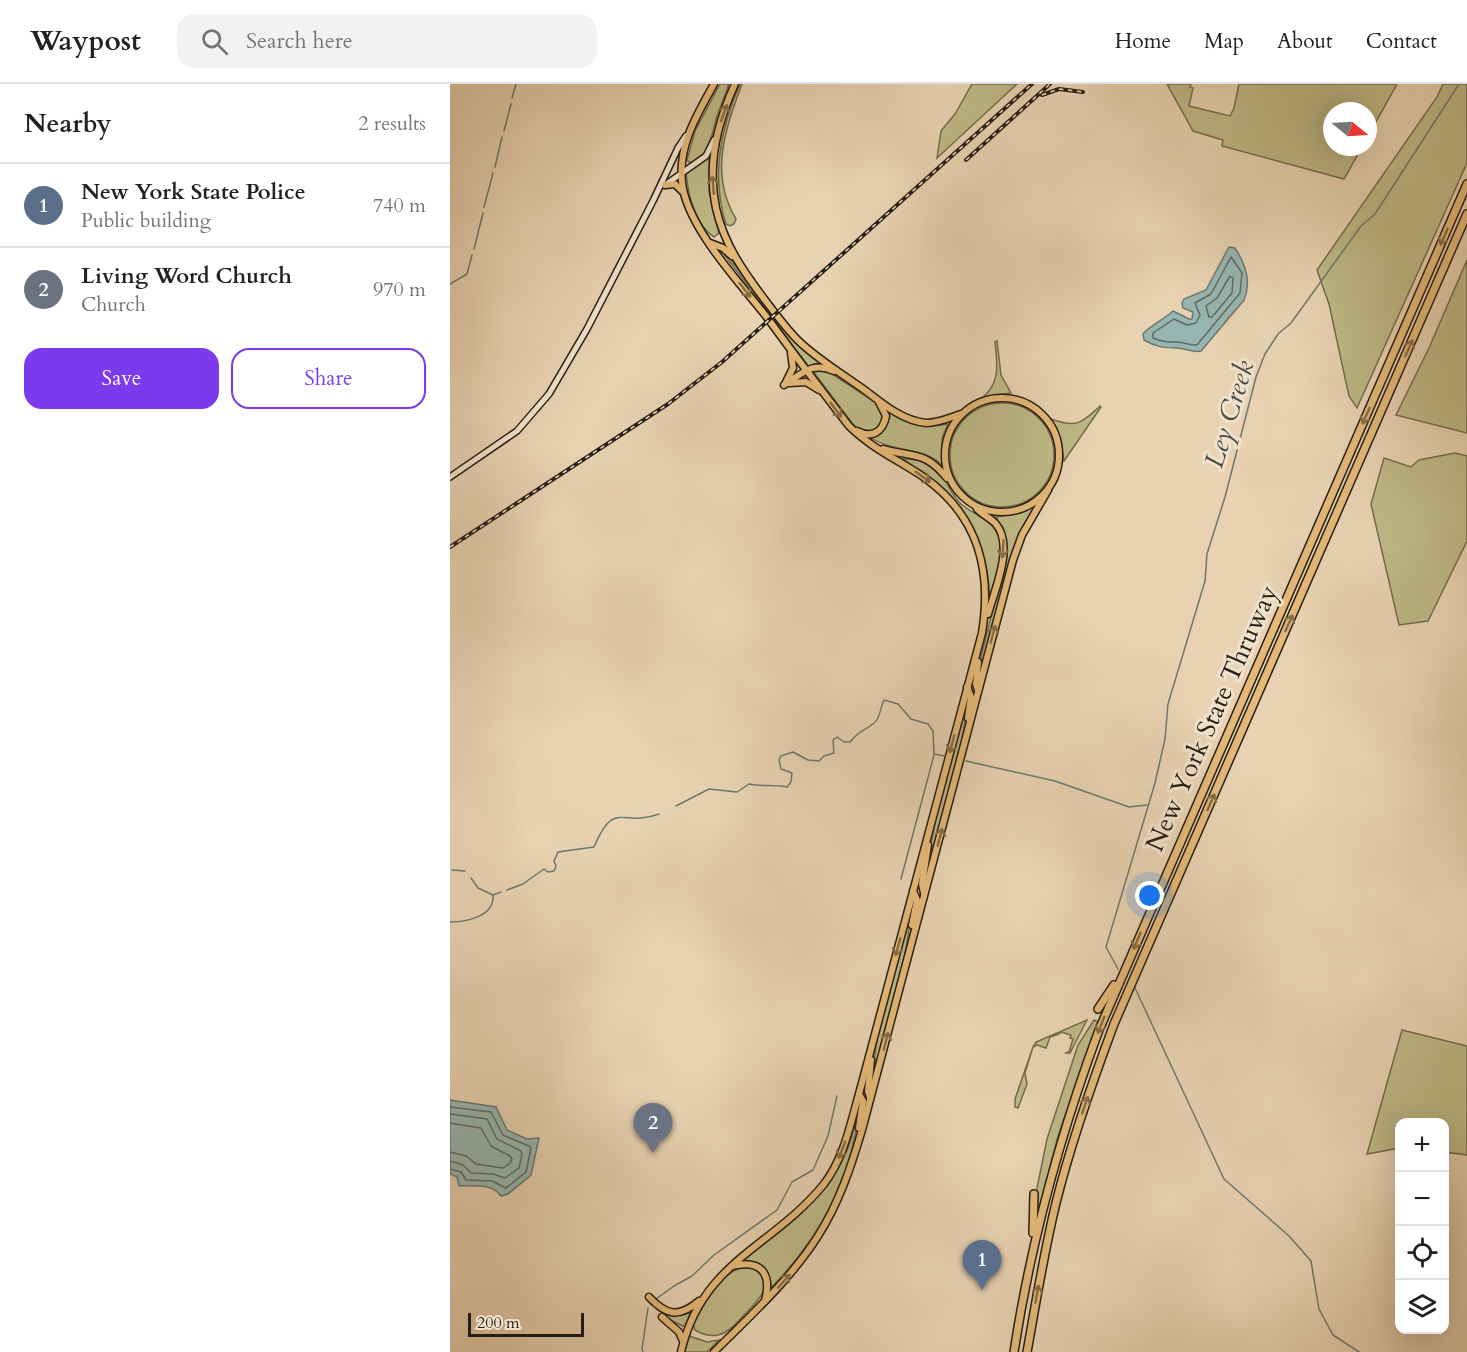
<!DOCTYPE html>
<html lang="en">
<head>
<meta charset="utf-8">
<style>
	:root { --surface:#fff; --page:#f2f2f2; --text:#202124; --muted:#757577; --line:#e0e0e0; --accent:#7c3aed }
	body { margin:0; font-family:Cardo,serif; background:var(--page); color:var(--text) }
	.controls { position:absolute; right:18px; bottom:18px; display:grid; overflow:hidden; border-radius:12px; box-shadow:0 6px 24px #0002 }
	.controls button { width:54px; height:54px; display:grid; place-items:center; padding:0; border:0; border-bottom:2px solid var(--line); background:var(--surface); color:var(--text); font:30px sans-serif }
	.compass { position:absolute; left:873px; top:18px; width:54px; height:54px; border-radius:50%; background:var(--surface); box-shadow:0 6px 24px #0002; rotate:108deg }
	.scale { position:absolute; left:18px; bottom:15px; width:116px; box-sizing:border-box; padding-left:6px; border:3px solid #271e12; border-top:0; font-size:16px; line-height:21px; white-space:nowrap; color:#271e12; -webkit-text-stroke:4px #f0e2cc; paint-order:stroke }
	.you { position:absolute; left:700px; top:812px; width:21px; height:21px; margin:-15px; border:4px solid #fff; border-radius:50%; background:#1a73e8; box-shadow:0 0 0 9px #1a73e833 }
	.badge { display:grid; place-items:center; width:39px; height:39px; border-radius:50%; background:var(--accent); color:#fff; font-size:20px; font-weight:700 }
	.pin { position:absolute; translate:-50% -50px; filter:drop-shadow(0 2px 3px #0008) }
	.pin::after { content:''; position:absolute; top:32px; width:21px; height:18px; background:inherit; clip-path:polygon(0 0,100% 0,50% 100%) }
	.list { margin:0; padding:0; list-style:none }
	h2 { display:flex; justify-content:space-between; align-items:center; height:78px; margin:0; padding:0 24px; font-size:26px }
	h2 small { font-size:20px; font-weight:400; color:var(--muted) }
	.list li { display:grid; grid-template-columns:39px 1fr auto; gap:18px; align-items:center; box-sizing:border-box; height:84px; padding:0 24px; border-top:2px solid var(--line) }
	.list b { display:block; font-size:22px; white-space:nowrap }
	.list p { margin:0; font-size:20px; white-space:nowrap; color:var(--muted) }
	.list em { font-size:20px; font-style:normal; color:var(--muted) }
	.actions { display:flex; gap:12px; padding:18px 24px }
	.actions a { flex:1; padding:14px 0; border:2px solid var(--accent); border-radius:18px; text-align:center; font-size:21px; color:var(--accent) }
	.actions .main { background:var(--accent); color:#fff }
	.icon { flex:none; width:33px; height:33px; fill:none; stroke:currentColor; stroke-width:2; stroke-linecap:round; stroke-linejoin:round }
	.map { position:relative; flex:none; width:1017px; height:1268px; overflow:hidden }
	header { display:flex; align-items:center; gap:36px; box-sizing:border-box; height:84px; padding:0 30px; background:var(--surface); border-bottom:2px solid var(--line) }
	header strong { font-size:28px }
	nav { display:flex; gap:33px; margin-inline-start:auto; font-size:21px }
	.search { width:420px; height:54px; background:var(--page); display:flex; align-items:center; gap:15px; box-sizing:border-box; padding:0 21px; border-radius:18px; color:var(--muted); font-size:22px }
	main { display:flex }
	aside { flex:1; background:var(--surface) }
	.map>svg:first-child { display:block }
</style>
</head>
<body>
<header>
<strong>Waypost</strong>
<div class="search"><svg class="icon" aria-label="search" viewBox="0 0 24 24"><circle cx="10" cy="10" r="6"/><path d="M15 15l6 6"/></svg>Search here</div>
<nav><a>Home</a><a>Map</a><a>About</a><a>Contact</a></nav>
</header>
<main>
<aside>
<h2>Nearby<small>2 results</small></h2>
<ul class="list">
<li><span class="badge" style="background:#5c6f8a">1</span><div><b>New York State Police</b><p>Public building</p></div><em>740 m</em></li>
<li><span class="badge" style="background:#6b7280">2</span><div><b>Living Word Church</b><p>Church</p></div><em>970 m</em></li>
</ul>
<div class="actions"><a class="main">Save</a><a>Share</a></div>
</aside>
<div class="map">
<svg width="1017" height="1268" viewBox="0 0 1017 1268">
	<rect width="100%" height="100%" fill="#e8d2b1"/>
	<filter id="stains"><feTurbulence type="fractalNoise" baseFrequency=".00333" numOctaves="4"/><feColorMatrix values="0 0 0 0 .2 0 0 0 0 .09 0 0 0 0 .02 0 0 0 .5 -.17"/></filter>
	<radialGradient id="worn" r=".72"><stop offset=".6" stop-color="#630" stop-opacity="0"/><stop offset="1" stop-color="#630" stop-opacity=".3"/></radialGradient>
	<g fill="#beb986" stroke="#726c4c" stroke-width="1.5">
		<path d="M270 0H279C275 11 271 21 267 32 262 47 260 78 239 78L237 76 245 47Z"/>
		<path d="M290 0H292C275 46 259 90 286 135L284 140 280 142 276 140C261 92 270 46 290 0Z"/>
		<polygon points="522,0 567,0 487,74 491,47 505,30"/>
		<polygon points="717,0 741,0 740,3 743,4 739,22 780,32 784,24 789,0 947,0 918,52 918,27 882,27 882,63 912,63 894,95 772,62 773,56 743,47"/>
		<polygon points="993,0 1017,0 1017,79 907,324 899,312 879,220 867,186 987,13"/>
		<path d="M259 74V108L269 149 264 153C245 141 238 110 236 88Z"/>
		<polygon points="270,165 277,171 333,244 352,265 373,280 364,280 359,283"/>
		<polygon points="1017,176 1017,349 946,331 979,264"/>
		<path d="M547 257 551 291 561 309 533 313C551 297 547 280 545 258Z"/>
		<path d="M362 286H376L428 320C442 338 424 355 405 343Z"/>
		<circle cx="552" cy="371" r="52"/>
		<path d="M650 322 651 323 614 377 610 353 601 335C626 344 631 340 650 322Z"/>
		<path d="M437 325C457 338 473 345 498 340L492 354V381C475 363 443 369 420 353 434 349 441 340 437 325Z"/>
		<polygon points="1005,369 1017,372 1017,457 978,537 949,541 921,420 934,374 961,383 969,376"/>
		<path d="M453 375C466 375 478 376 488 386 496 395 500 409 511 420 525 432 546 436 550 457 554 474 544 496 540 512 537 470 524 431 491 403 479 392 465 384 453 375Z"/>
		<path d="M588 419 571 447 564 463 528 596 531 573 557 469C557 454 553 445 546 433L571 429Z"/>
		<polygon points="519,613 510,667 474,799 486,733"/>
		<polygon points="464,817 453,881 421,1003 427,955"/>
		<polygon points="637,936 620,969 615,969 619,968 623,955 620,954 621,951 611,948 609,950 600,953 596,964 587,961 583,963 575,989 577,1000 568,1024 565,1023 565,1015 583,963 586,958"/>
		<polygon points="644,936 648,938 608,1052 588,1129 587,1104 597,1055 628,961"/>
		<polygon points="952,946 1017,962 1017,1071 995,1068 994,1038 950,1038 949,1064 917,1070"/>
		<path d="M410 1020C411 1029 407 1041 405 1051 394 1111 363 1161 321 1204 320 1187 310 1176 292 1177 331 1145 375 1116 396 1069 403 1053 406 1036 410 1020Z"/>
		<path d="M298 1182C330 1196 310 1215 294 1231 286 1239 279 1249 268 1251 260 1253 252 1250 245 1246L243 1240C255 1217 271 1186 298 1182Z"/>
		<polygon points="207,1224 229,1230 240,1229 235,1243 222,1237"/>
		<polygon points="239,1252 257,1258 269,1256 257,1268 234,1268"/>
	</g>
	<g fill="#98b6b1" stroke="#6b7971" stroke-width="1.5">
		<path d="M779 163 785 164C795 180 802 197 794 216L751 267C742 269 736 264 727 264 714 264 706 263 694 256L693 250C698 243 715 235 723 227L739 235H742L743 228 733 224 732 219 734 215 756 206Z"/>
		<path d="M0 1016 46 1023 57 1046 77 1055 89 1054 81 1091 58 1110 51 1112C43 1099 23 1102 9 1102L7 1093 0 1090Z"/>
	</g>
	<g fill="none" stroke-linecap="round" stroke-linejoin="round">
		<g stroke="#606a62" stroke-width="1.5">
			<path d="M781 173 792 189 790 209 747 261C740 262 735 258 727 258 718 258 712 258 703 254V249L724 235 737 241 746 239 750 231 745 219 761 210Z"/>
			<polygon points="780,192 783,194 782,209 762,233 759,233 756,222 767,214"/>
			<polyline points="0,1023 41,1028 53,1051 79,1062 81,1064 76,1088 56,1104 42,1097 16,1096 11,1088 0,1085"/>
			<polyline points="0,1030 37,1035 47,1055 71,1067 72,1070 69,1084 55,1094 43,1090 21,1089 13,1081 0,1077"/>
			<polyline points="0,1039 31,1044 41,1062 60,1072 62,1075 60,1079 53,1084 26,1080 16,1072 0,1068"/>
		</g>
		<g stroke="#6b7971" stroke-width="1.5">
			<polyline points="62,14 66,0"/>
			<polyline points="54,47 61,20"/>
			<polyline points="45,83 52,53"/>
			<polyline points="34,123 43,89"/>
			<polyline points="24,165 33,129"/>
			<polyline points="0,200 17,190 22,171"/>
			<polyline points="516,677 605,697 679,723 697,721"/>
			<path d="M226 722 259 705 287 708 299 700C312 703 324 700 337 703L341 698 342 689 331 685 329 676 331 672 343 668 358 676 369 677 374 672 384 669 383 656 387 653 394 658H400C409 646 415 647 424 639 431 634 430 623 434 616L448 620 461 635 478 640 483 647 484 670 494 672"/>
			<polyline points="2,786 15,787"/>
			<polyline points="21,794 28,804 43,811"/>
			<polyline points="451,795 484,671"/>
			<path d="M57 806 73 800 94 785 98 788 104 787 106 782 104 777 108 768 144 763C165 714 171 744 209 730"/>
			<path d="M0 838C17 838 45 832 43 811L51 808"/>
			<polyline points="668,885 656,863 705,699 715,655 718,620 755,497 757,470 775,413 806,293 815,270 828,250 841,239 911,142 925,130 1009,0"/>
			<polyline points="685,904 774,1095 839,1152 861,1177 869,1225 883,1251 909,1268"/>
			<polyline points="206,1215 224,1202 242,1192 264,1171 327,1126 342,1098 363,1086 378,1052 387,1012"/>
			<polyline points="193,1268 192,1265 198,1224"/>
		</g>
		<defs>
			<g id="secondary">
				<polyline points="215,101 256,72 264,56"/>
				<polyline points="0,393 67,347 99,310 137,245 203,117 228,64 236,52"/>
			</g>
			<g id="primary">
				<path d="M285 0C267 39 257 81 266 124 274 161 295 190 318 220 329 234 339 249 353 261 372 278 395 292 416 307 433 320 453 337 476 339 488 339 499 334 511 330"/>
				<polyline points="215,101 225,100 232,107"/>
				<polyline points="260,159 273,164 282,172"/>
				<polyline points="336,298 343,284 341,269"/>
				<polyline points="340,299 356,298 369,306"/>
				<path d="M334 301C352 290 362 277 384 287"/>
				<circle cx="552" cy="371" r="57"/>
				<path d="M407 347C422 355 433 348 436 332L429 318"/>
				<path d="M433 365C464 374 474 366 497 394"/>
				<path d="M527 425C532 430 540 434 545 439 565 460 545 505 538 530"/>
				<polyline points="528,578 526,600 528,606"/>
				<polyline points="517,603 521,613 518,634"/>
				<polyline points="474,809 472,800 478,761"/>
				<polyline points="462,841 467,816 463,807"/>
				<polyline points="409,1010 413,1017 409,1044"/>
				<polyline points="420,1013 418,1007 421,976"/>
				<path d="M282 1182C312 1175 322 1190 315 1217"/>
				<path d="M199 1213C217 1232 229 1234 249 1217"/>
				<polyline points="212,1233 229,1248 233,1257"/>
				<path d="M231 1268C252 1177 322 1164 374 1100 394 1074 400 1041 409 1010L532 549C542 487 529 433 475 394 450 377 421 364 399 342 372 307 345 272 319 236 292 201 236 143 232 98 228 61 247 31 264 0"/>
				<path d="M264 1268C301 1231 340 1196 368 1152 389 1119 401 1083 412 1046L563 476 572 451 598 406"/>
			</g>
			<g id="highway">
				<polyline points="648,925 664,901"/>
				<polyline points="583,1149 584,1110"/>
				<path d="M564 1268C581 1157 610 1051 649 946L1017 100"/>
				<path d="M577 1268C586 1218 594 1168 606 1119 621 1058 642 999 664 940L1017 130"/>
			</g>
		</defs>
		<use href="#secondary" stroke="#271e12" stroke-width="8"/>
		<use href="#primary" stroke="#271e12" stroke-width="9"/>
		<use href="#highway" stroke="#271e12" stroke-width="10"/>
		<use href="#secondary" stroke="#f0e2cc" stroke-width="5"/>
		<use href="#primary" stroke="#e4b978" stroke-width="6"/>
		<use href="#highway" stroke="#e4b978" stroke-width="7"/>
		<defs>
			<g id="rail">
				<polyline points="592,11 609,5 633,8"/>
				<polyline points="516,76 600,0"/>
				<polyline points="0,463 218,320 272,278 582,0"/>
			</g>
		</defs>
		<use href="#rail" stroke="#271e12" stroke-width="4"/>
		<use href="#rail" stroke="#f0e2cc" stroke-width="1.5" stroke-dasharray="4.5" stroke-linecap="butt"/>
	</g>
	<defs><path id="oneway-shaft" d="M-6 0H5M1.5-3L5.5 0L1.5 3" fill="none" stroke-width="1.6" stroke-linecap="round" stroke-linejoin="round" transform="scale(1.5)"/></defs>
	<g stroke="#866c45">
		<use href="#oneway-shaft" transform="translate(274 29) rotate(-70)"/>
		<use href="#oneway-shaft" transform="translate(263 101) rotate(-95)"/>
		<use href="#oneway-shaft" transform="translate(994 153) rotate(114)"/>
		<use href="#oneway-shaft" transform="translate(295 206) rotate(52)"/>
		<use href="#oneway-shaft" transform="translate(959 264) rotate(-66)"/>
		<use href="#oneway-shaft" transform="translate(386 326) rotate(53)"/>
		<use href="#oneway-shaft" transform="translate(916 332) rotate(114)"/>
		<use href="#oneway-shaft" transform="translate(473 393) rotate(35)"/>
		<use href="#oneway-shaft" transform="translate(553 465) rotate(94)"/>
		<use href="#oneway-shaft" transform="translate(839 539) rotate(-66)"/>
		<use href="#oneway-shaft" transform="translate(543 550) rotate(-75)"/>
		<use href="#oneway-shaft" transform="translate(502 660) rotate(105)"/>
		<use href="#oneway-shaft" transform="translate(761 718) rotate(-66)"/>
		<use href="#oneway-shaft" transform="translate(490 753) rotate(-75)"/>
		<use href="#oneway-shaft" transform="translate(687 857) rotate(113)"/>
		<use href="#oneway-shaft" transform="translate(448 863) rotate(105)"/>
		<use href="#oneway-shaft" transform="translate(651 941) rotate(112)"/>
		<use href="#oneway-shaft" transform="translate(436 957) rotate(-75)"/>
		<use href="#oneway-shaft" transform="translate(635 1021) rotate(-71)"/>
		<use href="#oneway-shaft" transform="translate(392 1066) rotate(111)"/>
		<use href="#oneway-shaft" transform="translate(334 1197) rotate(-48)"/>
		<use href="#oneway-shaft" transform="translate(587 1210) rotate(-80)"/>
	</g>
	<g text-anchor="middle" stroke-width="6" stroke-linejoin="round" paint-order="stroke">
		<g font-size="26" fill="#271e12" stroke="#f0e2cc">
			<text transform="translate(761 634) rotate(-66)" y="9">New York State Thruway</text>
		</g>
		<g font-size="27" font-style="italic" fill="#494c42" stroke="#f0e2cc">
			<text transform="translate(779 330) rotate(-73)" y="9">Ley Creek</text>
		</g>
	</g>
	<rect width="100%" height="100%" filter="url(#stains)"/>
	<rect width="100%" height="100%" fill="url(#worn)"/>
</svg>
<div class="controls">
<button>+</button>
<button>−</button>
<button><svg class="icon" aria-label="locate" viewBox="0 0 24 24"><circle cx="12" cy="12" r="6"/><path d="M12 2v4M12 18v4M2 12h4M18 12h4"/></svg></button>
<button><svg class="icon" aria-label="layers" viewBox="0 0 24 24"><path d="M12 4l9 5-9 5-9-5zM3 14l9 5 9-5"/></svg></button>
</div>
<svg class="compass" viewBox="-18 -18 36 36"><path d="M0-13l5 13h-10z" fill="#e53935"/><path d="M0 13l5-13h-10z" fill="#757577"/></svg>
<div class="scale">200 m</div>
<div class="you"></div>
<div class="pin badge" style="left:532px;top:1206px;background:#5c6f8a">1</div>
<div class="pin badge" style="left:203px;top:1069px;background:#6b7280">2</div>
</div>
</main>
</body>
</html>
